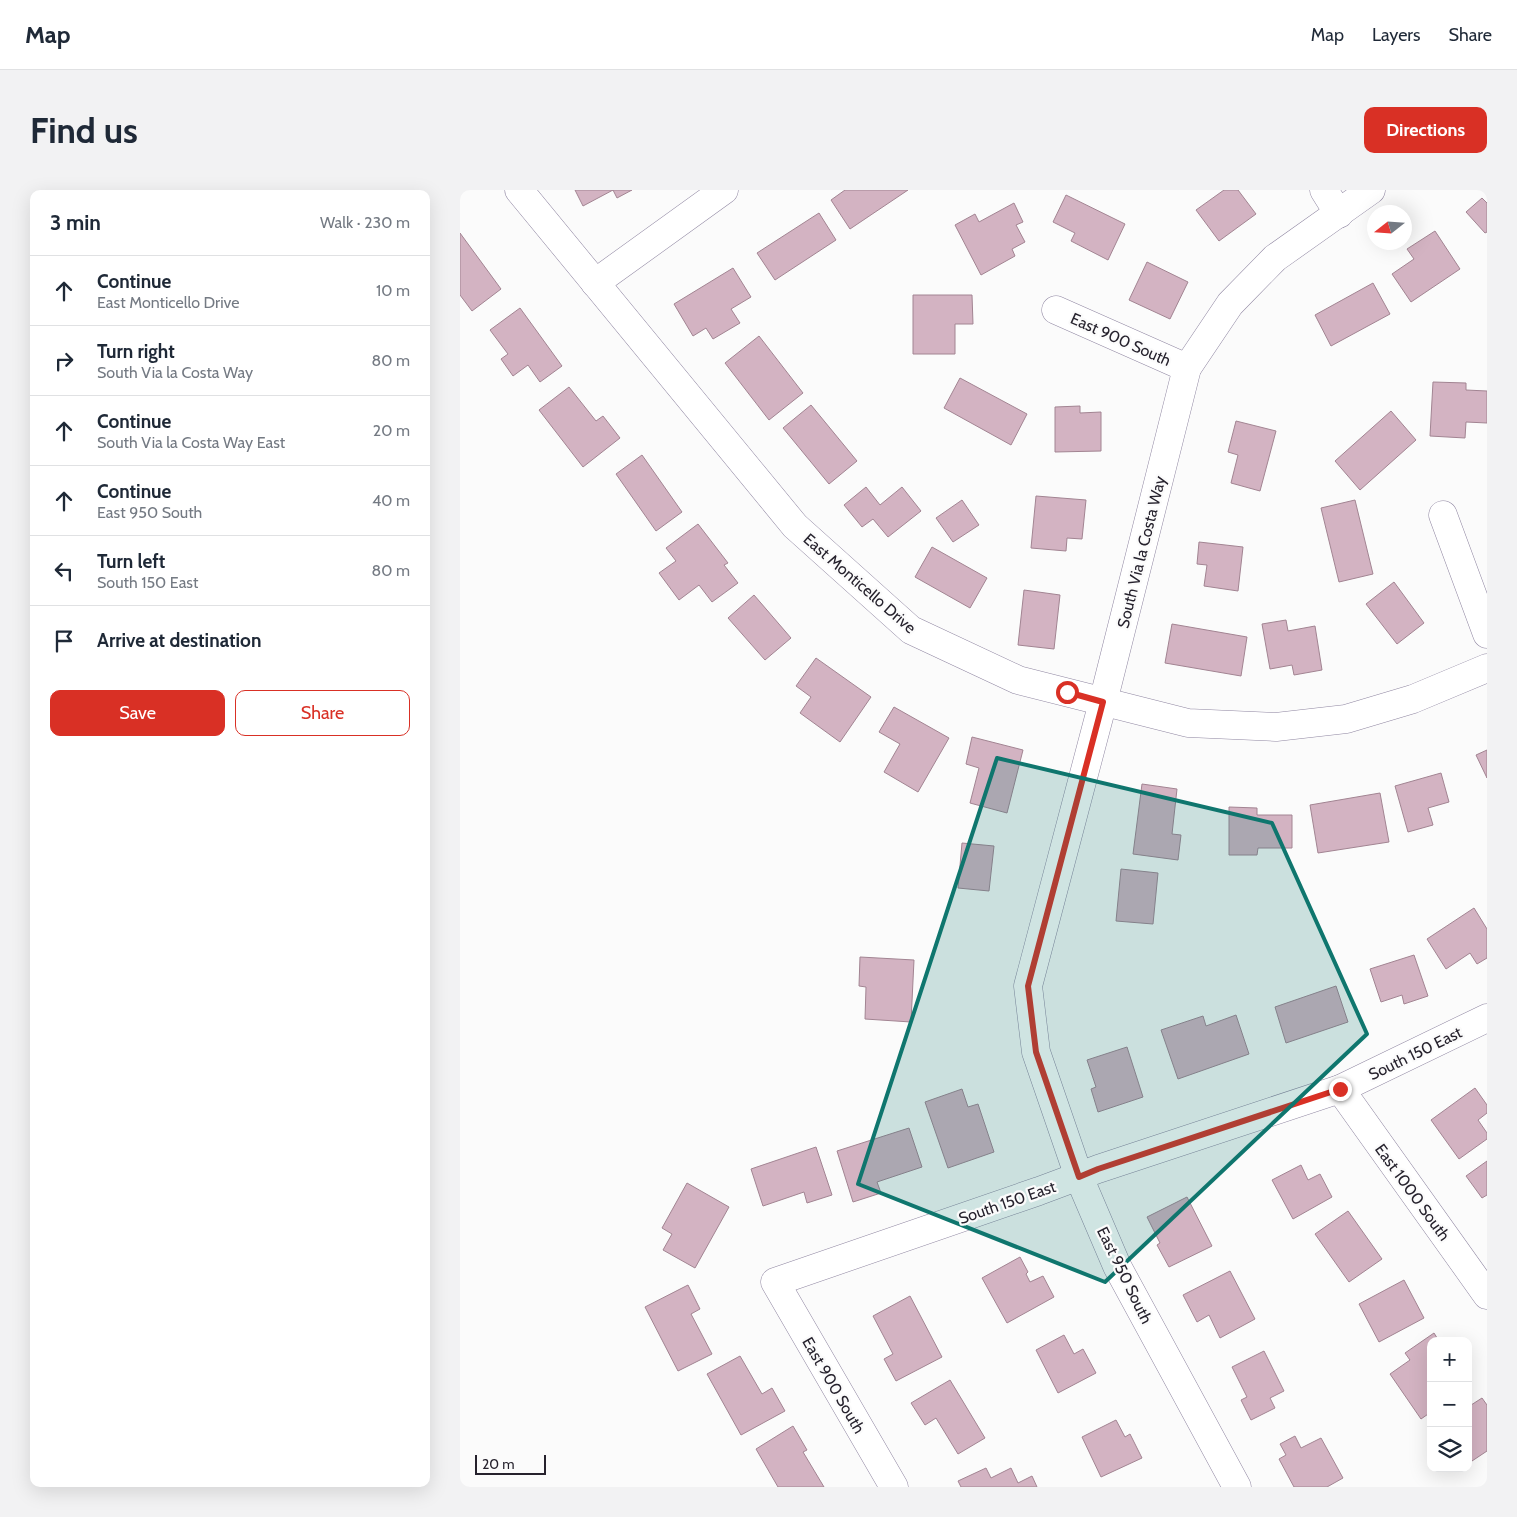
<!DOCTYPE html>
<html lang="en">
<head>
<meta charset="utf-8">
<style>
	:root { --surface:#fff; --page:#f2f2f3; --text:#1f2937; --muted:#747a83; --line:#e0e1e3; --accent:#d93025 }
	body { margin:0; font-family:Cabin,sans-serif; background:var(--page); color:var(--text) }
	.controls { position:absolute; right:15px; bottom:15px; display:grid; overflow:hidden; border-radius:10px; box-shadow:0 5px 20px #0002 }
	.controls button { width:45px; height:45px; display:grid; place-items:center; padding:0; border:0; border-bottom:1px solid var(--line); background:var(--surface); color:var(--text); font:25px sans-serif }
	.compass { position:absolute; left:907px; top:15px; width:45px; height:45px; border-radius:50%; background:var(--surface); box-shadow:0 5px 20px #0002; rotate:253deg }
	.scale { position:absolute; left:15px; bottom:12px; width:71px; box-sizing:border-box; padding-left:5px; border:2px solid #26222d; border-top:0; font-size:14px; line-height:18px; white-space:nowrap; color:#26222d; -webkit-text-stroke:4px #fbfbfb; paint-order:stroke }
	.stop { position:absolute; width:15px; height:15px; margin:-11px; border:4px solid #d93025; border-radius:50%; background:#fff }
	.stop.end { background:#d93025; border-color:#fff; box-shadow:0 1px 5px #0008 }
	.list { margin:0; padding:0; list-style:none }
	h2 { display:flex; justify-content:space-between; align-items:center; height:65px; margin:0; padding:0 20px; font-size:21px }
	h2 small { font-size:16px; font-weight:400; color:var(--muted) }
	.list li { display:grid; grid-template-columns:32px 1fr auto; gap:15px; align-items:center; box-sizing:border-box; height:70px; padding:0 20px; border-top:1px solid var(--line) }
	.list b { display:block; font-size:19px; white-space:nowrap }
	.list p { margin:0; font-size:16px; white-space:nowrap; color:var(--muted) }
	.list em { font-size:16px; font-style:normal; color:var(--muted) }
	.actions { display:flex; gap:10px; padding:15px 20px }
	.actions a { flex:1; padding:11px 0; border:1px solid var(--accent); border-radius:10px; text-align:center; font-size:18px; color:var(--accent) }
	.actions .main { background:var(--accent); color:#fff }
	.icon { flex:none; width:28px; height:28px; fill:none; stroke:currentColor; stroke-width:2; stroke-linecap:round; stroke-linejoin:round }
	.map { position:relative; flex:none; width:1027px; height:1297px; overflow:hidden; border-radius:10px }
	header { display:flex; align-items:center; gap:30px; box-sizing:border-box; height:70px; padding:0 25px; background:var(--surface); border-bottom:1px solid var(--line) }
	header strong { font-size:24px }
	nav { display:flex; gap:28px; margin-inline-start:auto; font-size:18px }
	.intro { display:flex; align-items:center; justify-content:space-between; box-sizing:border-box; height:120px; padding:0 30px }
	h1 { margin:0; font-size:35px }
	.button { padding:12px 22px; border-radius:10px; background:var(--accent); color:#fff; font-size:18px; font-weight:700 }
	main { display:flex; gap:30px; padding:0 30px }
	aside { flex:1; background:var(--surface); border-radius:10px; box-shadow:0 5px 20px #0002 }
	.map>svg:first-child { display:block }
</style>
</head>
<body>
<header>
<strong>Map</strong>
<nav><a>Map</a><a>Layers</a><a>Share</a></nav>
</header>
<div class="intro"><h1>Find us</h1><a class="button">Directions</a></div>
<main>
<aside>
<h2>3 min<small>Walk · 230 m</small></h2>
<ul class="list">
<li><svg class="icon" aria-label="ahead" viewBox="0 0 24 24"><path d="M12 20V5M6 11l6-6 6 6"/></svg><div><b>Continue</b><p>East Monticello Drive</p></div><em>10 m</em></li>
<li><svg class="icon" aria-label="right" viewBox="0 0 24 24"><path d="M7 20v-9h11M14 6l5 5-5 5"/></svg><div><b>Turn right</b><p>South Via la Costa Way</p></div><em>80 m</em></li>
<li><svg class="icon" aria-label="ahead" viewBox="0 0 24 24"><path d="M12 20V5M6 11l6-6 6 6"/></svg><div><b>Continue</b><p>South Via la Costa Way East</p></div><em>20 m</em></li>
<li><svg class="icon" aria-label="ahead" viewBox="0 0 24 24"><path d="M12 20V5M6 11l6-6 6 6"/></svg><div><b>Continue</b><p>East 950 South</p></div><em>40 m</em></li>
<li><svg class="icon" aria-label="left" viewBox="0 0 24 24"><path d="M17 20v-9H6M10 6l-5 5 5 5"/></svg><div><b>Turn left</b><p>South 150 East</p></div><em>80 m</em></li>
<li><svg class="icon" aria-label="arrive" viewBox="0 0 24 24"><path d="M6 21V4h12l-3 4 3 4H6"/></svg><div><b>Arrive at destination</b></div></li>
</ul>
<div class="actions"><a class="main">Save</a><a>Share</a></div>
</aside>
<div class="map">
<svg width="1027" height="1297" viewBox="0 0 1027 1297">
	<rect width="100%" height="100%" fill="#fbfbfb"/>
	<g fill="#d3b3c2" stroke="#a28492">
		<polygon points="115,0 153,0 123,16"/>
		<polygon points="153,0 172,0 157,8"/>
		<polygon points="385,0 448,0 390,39 371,10"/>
		<polygon points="764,0 778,0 796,24 759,51 736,20"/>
		<polygon points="606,5 665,34 648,70 611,51 615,43 593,32"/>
		<polygon points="1022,8 1027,13 1027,42 1025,43 1006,22"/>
		<polygon points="554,13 563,32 556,35 565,52 552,59 555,66 521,85 495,35 515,24 519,32"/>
		<polygon points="359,23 376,50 315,90 297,63"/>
		<polygon points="975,41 1000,79 951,112 932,84 954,69 947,59"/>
		<polygon points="0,43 41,99 12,121 0,105"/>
		<polygon points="687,72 728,92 710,129 669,110"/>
		<polygon points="273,78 291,107 271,119 280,133 253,149 246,138 233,146 214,114"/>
		<polygon points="913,93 930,124 871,156 855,125"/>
		<polygon points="453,105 512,105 513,134 495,134 495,164 453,164"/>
		<polygon points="60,118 102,176 80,192 68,175 53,186 41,169 48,164 30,140"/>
		<polygon points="299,146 343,203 309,230 265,173"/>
		<polygon points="500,188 567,224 551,255 484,218"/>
		<polygon points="973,192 1006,193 1006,200 1027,201 1027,233 1006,232 1005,248 970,246"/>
		<polygon points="109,197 136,231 143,226 160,248 123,277 79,220"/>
		<polygon points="351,215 397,271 369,294 323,238"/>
		<polygon points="620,216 620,223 641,222 641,261 595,262 595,217"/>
		<polygon points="931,221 956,250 900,300 875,271"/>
		<polygon points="776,231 816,241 800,301 771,293 778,265 768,262"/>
		<polygon points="182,265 222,322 196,341 156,284"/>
		<polygon points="406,297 420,315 442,297 461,321 428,347 413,329 402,337 384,315"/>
		<polygon points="576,306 626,310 622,349 607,348 606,361 571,358"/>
		<polygon points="502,310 519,335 493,352 476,328"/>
		<polygon points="895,310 913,384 879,392 861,318"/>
		<polygon points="238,334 268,373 264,375 278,393 252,412 239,395 219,410 199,383 216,371 206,358"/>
		<polygon points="739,352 783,357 778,401 744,396 747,375 737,374"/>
		<polygon points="472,357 527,388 510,418 455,387"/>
		<polygon points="934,392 964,433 937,454 906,414"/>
		<polygon points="564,400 600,405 594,459 558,455"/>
		<polygon points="294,405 331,448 305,470 268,428"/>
		<polygon points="826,430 828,441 855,436 862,480 834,485 832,475 810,479 802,434"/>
		<polygon points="712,434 787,447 781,486 705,473"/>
		<polygon points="356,468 411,507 380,552 340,523 351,507 336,496"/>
		<polygon points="434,517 489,548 458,602 424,582 440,554 419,542"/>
		<polygon points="512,547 563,560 547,623 510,613 519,578 506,574"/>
		<polygon points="1027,560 1027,588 1016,565"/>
		<polygon points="981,583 989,612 968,618 973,635 948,642 935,596"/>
		<polygon points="682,594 717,599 712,644 721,645 718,670 673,664"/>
		<polygon points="920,603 929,652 858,663 850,615"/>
		<polygon points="769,617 797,618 797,625 832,625 832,658 798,658 797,665 769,665"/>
		<polygon points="502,653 534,656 529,701 498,698"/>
		<polygon points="661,679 698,683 693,734 656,731"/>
		<polygon points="1014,718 1027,739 1027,768 1017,774 1010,763 986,779 967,749"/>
		<polygon points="954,765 968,806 944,814 942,805 921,812 910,779"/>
		<polygon points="400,767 454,770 451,832 405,829 406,797 399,796"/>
		<polygon points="876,796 888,832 826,853 815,817"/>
		<polygon points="776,825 789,864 718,889 701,840 743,826 746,836"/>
		<polygon points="667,857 683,907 638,922 631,899 636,897 627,870"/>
		<polygon points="1015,898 1027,915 1027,923 1018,930 1027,943 1027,949 999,969 971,930"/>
		<polygon points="502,899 508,917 518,914 534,962 488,978 465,912"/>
		<polygon points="449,938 462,977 417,992 421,1003 393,1012 377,961"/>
		<polygon points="356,957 372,1005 347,1013 344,1002 303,1016 291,979"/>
		<polygon points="1027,971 1027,1005 1022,1008 1006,986"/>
		<polygon points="841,975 848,990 860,984 872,1007 833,1029 812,990"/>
		<polygon points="227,993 269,1017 235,1078 203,1060 212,1044 202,1038"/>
		<polygon points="727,1007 752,1056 709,1077 697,1055 700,1053 687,1027"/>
		<polygon points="888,1021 922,1069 889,1092 855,1044"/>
		<polygon points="560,1067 568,1082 566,1084 570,1092 583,1086 594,1107 547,1133 522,1088"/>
		<polygon points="770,1081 795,1129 760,1148 749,1125 737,1132 723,1105"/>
		<polygon points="944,1090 964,1128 919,1152 899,1114"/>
		<polygon points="228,1095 240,1119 231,1124 252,1164 218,1181 185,1117"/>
		<polygon points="450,1106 482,1167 436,1191 424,1169 433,1164 413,1126"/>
		<polygon points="974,1143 979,1151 971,1151 971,1222 961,1229 930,1184 950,1170 945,1163"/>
		<polygon points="604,1145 614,1164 623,1159 636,1183 598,1203 576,1160"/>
		<polygon points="804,1161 824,1201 810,1208 815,1218 791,1230 781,1210 787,1207 772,1177"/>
		<polygon points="280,1166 302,1204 312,1198 325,1221 281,1245 247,1184"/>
		<polygon points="490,1190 525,1248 498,1264 476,1228 465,1235 451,1213"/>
		<polygon points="1022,1208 1027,1215 1027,1261 1012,1271 1008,1265 1008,1217"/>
		<polygon points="656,1230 665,1247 670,1244 682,1268 641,1287 622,1247"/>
		<polygon points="333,1236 347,1260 343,1262 364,1297 318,1297 296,1259"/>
		<polygon points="835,1246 841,1258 861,1248 883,1288 867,1297 834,1297 819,1269 826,1265 820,1254"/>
		<polygon points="526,1278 531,1288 551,1278 558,1293 572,1286 577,1297 501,1297 498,1291"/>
	</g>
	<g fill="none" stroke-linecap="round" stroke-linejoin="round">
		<defs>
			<g id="street">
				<polyline points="59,0 335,336 451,440 558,490 728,533 816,537 886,529 953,509 1027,478"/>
				<polyline points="864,0 879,24"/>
				<polyline points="135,93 264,0"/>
				<polyline points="596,120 727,178"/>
				<polyline points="983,325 1027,444"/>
				<polyline points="880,899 1027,1105"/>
				<polyline points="434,1297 315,1092 579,1001 638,979 880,899 1027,828"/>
				<polyline points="777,1297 657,1076 619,987 576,862 568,796 643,512 727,178 770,114 815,68 911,0"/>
			</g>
		</defs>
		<use href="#street" stroke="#9087a2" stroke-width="29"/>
		<use href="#street" stroke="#fff" stroke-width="28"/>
	</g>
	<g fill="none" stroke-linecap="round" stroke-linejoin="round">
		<polyline stroke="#d93025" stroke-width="6" points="607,502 643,512 568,796 576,862 619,987 638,979 880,899"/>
	</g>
	<path fill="#0f766e" fill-opacity="0.2" stroke="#0f766e" stroke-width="4" stroke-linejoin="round" d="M537 568 812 633 907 844 645 1092 398 994Z"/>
	<g text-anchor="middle" stroke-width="4.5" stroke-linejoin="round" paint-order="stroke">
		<g font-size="16" fill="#26222d" stroke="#fbfbfb">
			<text transform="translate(661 149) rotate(24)" y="6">East 900 South</text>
			<text transform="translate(681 362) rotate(-76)" y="6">South Via la Costa Way</text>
			<text transform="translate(400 393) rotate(41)" y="6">East Monticello Drive</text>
			<text transform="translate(955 863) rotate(-26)" y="6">South 150 East</text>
			<text transform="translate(953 1002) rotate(54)" y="6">East 1000 South</text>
			<text transform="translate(547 1012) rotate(-19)" y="6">South 150 East</text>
			<text transform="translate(665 1085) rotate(64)" y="6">East 950 South</text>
			<text transform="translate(374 1195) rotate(60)" y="6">East 900 South</text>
		</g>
	</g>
</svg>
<div class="controls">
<button>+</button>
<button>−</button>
<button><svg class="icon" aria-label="layers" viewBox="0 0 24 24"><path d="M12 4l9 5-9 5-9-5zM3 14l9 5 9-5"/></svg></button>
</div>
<svg class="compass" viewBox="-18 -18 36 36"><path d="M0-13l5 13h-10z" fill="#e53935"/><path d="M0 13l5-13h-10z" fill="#747a83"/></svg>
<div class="scale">20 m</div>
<div class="stop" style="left:607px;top:502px"></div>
<div class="stop end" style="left:880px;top:899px"></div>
</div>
</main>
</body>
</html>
